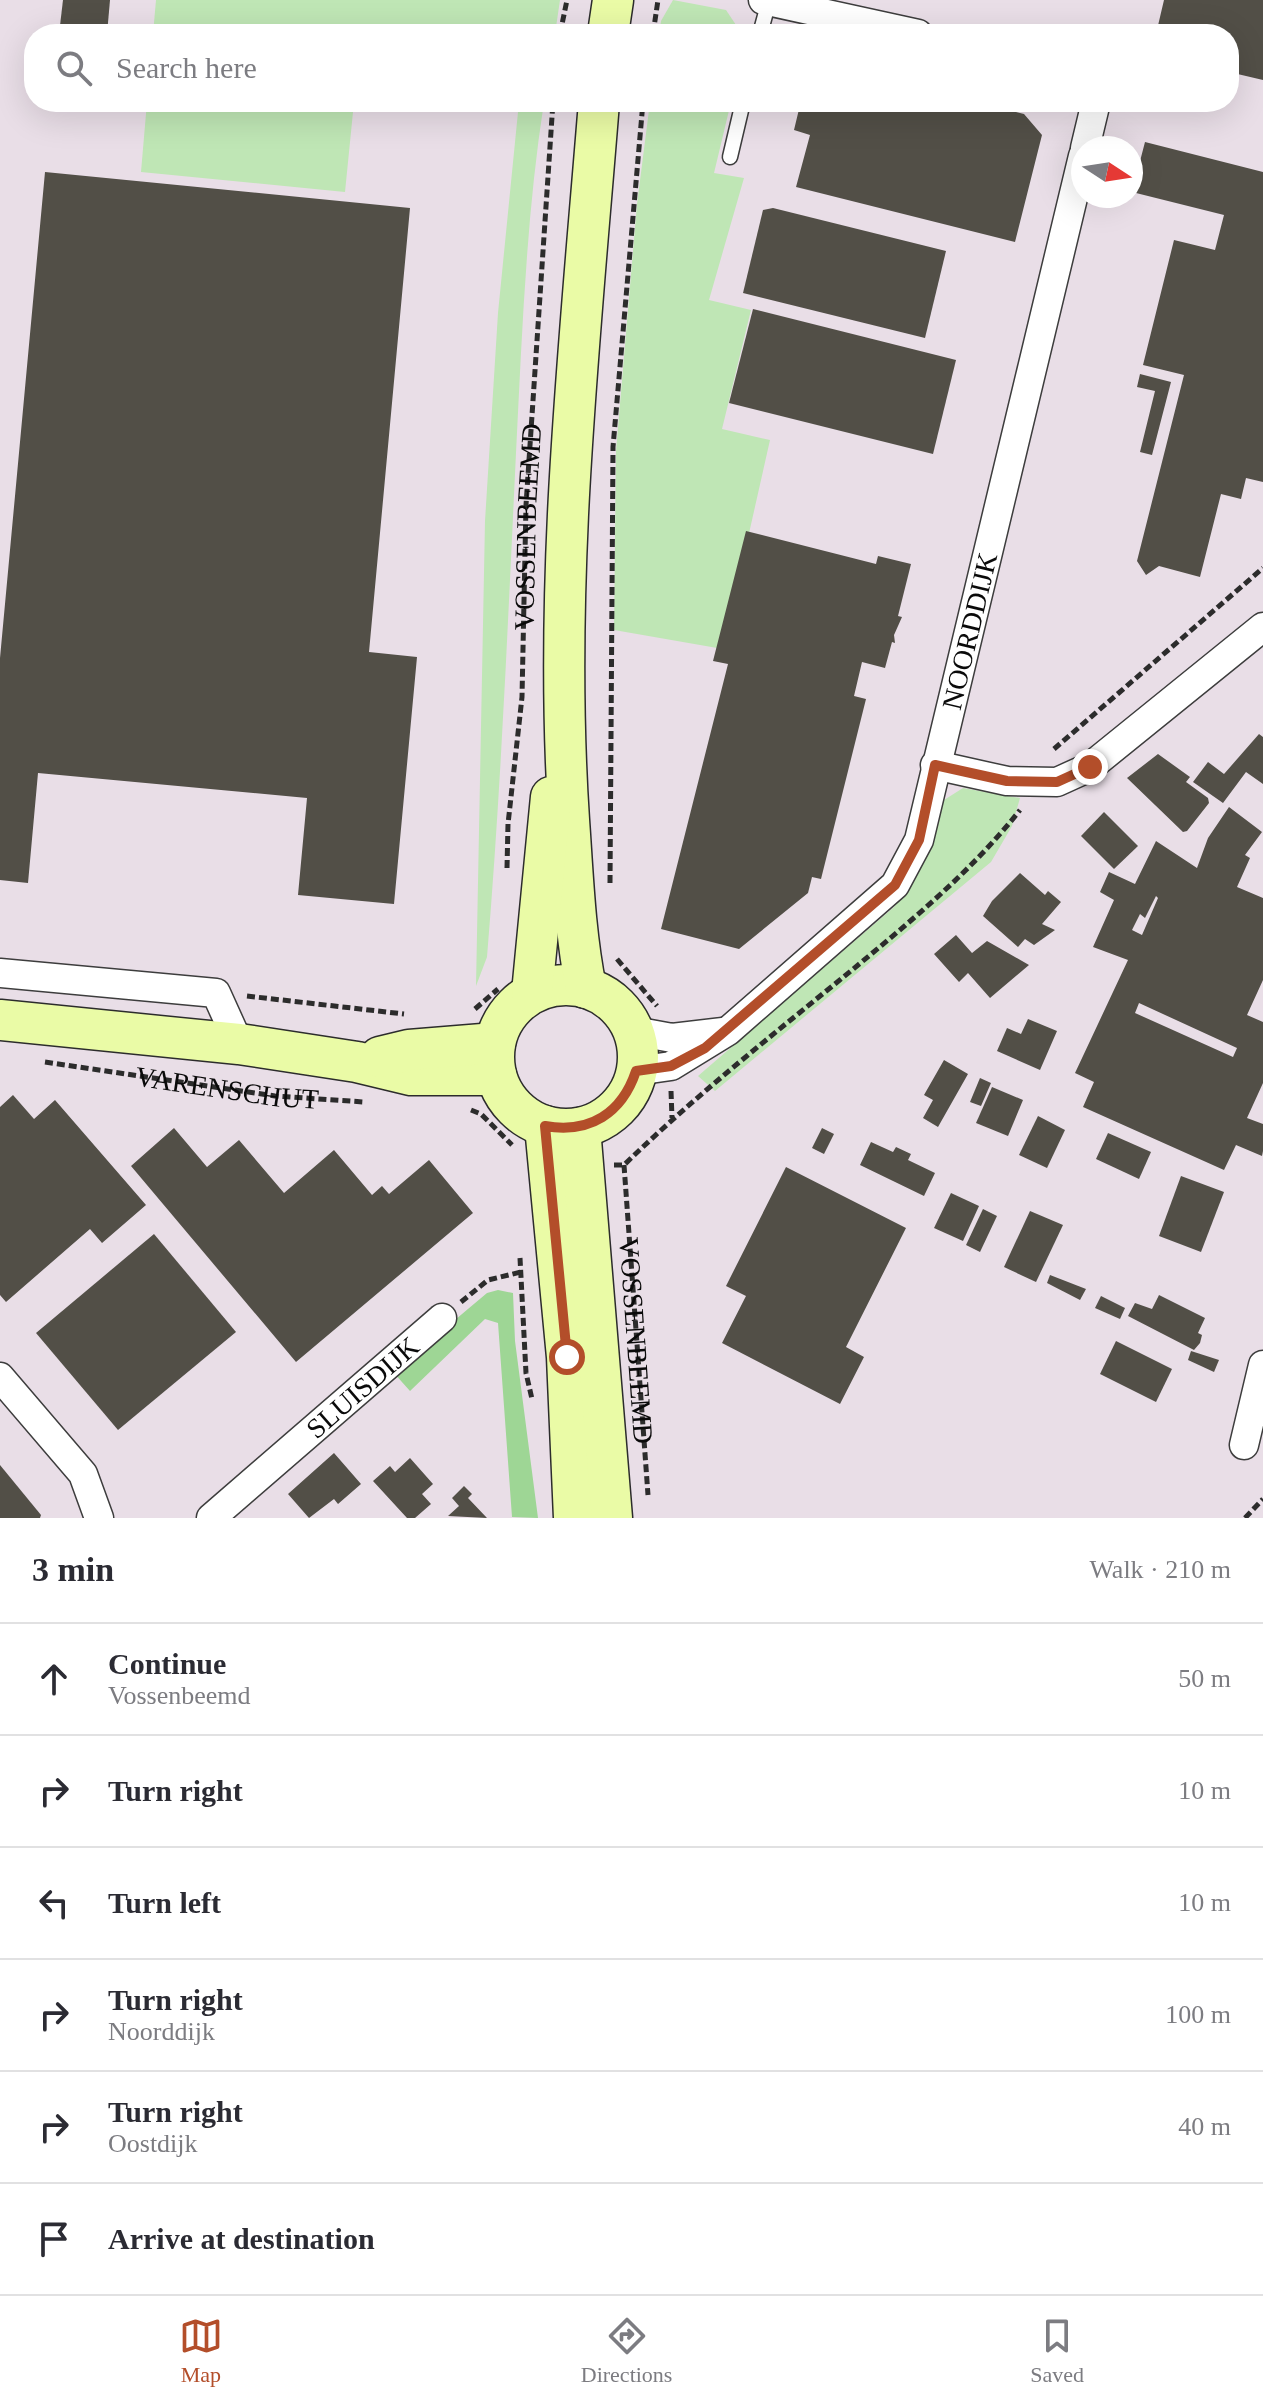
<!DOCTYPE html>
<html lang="en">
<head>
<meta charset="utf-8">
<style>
	:root { --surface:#fff; --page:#f7f7f7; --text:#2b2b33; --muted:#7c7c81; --line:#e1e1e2; --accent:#b34e2a }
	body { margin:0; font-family:Georgia,serif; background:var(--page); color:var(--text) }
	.compass { position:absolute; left:1071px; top:136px; width:72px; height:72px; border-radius:50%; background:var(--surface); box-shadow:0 8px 32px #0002; rotate:102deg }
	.stop { position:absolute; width:24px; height:24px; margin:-18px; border:6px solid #b34e2a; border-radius:50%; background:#fff }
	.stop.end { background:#b34e2a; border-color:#fff; box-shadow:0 2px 8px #0008 }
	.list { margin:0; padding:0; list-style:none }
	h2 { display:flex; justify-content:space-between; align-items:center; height:104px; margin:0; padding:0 32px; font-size:34px }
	h2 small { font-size:26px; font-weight:400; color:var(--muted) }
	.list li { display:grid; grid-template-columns:52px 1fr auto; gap:24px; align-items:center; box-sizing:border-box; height:112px; padding:0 32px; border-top:2px solid var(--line) }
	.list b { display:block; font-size:30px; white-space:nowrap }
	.list p { margin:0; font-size:26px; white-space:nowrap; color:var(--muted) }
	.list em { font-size:26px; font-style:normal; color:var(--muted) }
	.icon { flex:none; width:44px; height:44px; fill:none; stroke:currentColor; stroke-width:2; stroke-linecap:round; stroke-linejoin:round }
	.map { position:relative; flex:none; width:1263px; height:1518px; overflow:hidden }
	.search { position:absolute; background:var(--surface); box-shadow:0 8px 32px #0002; left:24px; right:24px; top:24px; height:88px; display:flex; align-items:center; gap:20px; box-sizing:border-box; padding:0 28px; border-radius:32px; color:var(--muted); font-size:30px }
	.sheet { height:776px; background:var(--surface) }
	nav { display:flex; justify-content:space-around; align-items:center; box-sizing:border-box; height:112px; border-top:2px solid var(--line); background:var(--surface); font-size:22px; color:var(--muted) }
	nav a { display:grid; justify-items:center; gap:4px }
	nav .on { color:var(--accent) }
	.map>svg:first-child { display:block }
</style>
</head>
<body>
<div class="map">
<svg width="1263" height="1518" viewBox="0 0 1263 1518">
	<rect width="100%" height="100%" fill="#fcfee9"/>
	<path fill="#e9dee7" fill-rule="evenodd" d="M0 0H1263V1518H0ZM34 34H1229V102H34ZM1083 148H1131V196H1083Z"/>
	<g fill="#bfe6b5">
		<polygon points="156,0 560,0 555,34 153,34"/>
		<polygon points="673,0 726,10 742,34 659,34 661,21"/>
		<polygon points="147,102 354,102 345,192 141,172"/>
		<path d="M519 102H544C526 218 522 336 516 453 508 621 501 789 487 957L476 986 485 521 498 313Z"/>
		<polygon points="650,102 731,102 714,173 744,178 709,300 751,310 722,429 770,440 723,649 614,630 616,451 637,204"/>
		<polygon points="963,788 1020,798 1012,826 991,862 715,1091 698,1076 894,907 920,869 944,800"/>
	</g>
	<polygon fill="#9ed695" points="498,1290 513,1293 515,1341 538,1518 512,1517 498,1323 485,1319 410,1391 393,1372 487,1293"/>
	<g fill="#524f47" fill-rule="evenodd">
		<polygon points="63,0 110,0 107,34 59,34"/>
		<polygon points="1164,0 1263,0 1263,80 1229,72 1229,34 1156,34"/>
		<polygon points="839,102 975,102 1024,114 1042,135 1015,242 796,187 810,135 794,130 800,105 826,111"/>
		<polygon points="1145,142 1263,172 1263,482 1246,478 1241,499 1221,494 1200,577 1159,566 1146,575 1137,561 1184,375 1143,365 1174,240 1215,250 1224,215 1132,192"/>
		<polygon points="45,172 410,208 369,652 417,657 394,904 298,895 307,798 38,773 28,883 0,880 0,658"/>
		<polygon points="773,208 946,251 925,338 743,293 763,210"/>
		<polygon points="753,309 956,360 933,454 729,403"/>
		<polygon points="1140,374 1171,382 1152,455 1140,452 1155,391 1137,387"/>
		<polygon points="746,531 876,564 878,556 911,564 898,616 902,617 894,635 895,643 892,642 885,668 862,662 854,696 866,699 821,879 812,877 808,893 739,949 661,929 728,664 713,661"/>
		<polygon points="1259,734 1263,737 1263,784 1246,772 1223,803 1193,782 1208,762 1224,774"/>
		<polygon points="1158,754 1190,777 1186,782 1208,798 1209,803 1187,831 1183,832 1127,778"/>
		<path d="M1229 807 1262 832 1245 855 1250 858 1237 887 1263 898V980L1247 1015 1263 1022V1083L1247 1118 1263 1124V1151L1262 1156 1236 1145 1224 1170 1083 1107 1094 1082 1075 1073 1128 960 1093 947 1114 900 1100 892 1109 872 1135 884 1156 841 1197 868 1208 838ZM1156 896 1158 898 1142 935 1132 930 1140 914 1145 918ZM1139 1003 1237 1048 1233 1057 1135 1013Z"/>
		<polygon points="1104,812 1138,846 1114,869 1081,836"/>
		<polygon points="1020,873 1045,895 1048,891 1061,902 1042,924 1055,930 1034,945 1025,939 1018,947 983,916 992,901"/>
		<polygon points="956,935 972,953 987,941 1029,965 990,998 968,973 959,982 934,954"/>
		<polygon points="1028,1019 1057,1031 1040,1070 997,1051 1007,1028 1021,1034"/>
		<polygon points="944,1060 968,1074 938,1127 923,1118 933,1100 924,1095"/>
		<polygon points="980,1078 991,1083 981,1106 970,1102"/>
		<polygon points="992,1087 1023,1100 1008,1136 976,1123"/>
		<polygon points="13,1095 34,1119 55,1100 146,1205 102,1243 90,1229 6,1302 0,1295 0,1107"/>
		<polygon points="1038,1116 1065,1130 1047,1168 1019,1155"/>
		<polygon points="174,1128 207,1167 239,1140 284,1193 334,1150 372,1195 382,1186 389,1194 429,1160 473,1213 296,1362 131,1166"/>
		<polygon points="822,1128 834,1134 824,1154 812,1148"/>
		<polygon points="1108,1133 1151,1152 1139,1179 1096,1159"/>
		<polygon points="871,1142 893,1152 896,1147 911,1154 908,1160 935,1173 924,1196 860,1165"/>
		<polygon points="786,1167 906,1228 846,1347 864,1357 840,1404 722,1343 746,1296 726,1286"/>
		<polygon points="1181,1176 1224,1192 1201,1252 1159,1236"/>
		<polygon points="951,1193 979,1206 963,1241 934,1228"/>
		<polygon points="983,1209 997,1216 980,1252 966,1245"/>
		<polygon points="1030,1211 1063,1225 1036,1282 1004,1267"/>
		<polygon points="154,1234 236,1332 118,1430 36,1333"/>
		<polygon points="1050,1275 1086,1289 1080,1300 1047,1283"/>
		<polygon points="1159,1295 1205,1318 1198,1333 1202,1335 1200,1343 1194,1350 1128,1316 1135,1303 1152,1309"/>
		<polygon points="1101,1296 1125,1308 1120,1319 1095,1308"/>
		<polygon points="1116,1341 1172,1369 1156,1402 1100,1374"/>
		<polygon points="1191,1351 1219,1360 1214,1372 1188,1360"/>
		<polygon points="334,1453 361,1484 338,1504 334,1499 309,1518 288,1494"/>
		<polygon points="410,1458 433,1484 422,1494 431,1504 415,1518 407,1518 373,1481 390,1466 395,1472"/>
		<polygon points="0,1465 41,1515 40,1518 0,1518"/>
		<polygon points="464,1486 472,1494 468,1498 487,1518 448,1516 459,1506 452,1498"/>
	</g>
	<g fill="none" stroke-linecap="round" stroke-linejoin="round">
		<defs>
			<g id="lane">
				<polyline points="760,34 769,1"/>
				<polyline points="730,157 743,102"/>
			</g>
			<g id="street">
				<polyline points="763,0 918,34"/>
				<polyline points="1085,148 1096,102"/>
				<polyline points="935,765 1007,781 1057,782 1090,767 1263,627"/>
				<polyline points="0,973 216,993 239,1044"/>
				<polyline points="634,1031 672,1038 723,1032"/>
				<path id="s4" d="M636 1071 671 1066 728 1031 895 885 919 840 1083 156"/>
				<polyline points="0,1377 83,1474 99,1518"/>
				<polyline points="1244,1445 1263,1365"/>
				<path id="s5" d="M211 1518 442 1318"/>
			</g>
			<g id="secondary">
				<polyline points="608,34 613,0"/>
				<circle cx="566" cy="1057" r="72"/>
				<path d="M586 988C575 933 573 877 569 820 553 581 580 340 599 102"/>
				<polyline points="532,993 551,797"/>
				<polyline points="0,1020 239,1044 357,1062 411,1075 496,1075"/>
				<polyline points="380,1057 409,1050 495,1043"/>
				<polyline points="545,1126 567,1357 574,1518"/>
				<polyline points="580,1128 612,1518"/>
			</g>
		</defs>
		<use href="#lane" stroke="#3d3d3d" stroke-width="17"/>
		<use href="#street" stroke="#3d3d3d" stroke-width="31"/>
		<use href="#secondary" stroke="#2c2c2c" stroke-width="43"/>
		<g stroke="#2c2c2c" stroke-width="5" stroke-dasharray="8 4" stroke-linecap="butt">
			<polyline points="560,34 567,0"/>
			<polyline points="653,34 658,0"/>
			<polyline points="1054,749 1263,568"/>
			<path id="s1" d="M507 868 508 824 522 697 526 505 553 102"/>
			<polyline points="610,883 613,447 643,102"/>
			<polyline points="617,959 657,1006"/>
			<polyline points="247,996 404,1014"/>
			<polyline points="475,1009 498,989"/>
			<path id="s2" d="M45 1062 275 1096 364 1102"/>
			<polyline points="671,1091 672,1118"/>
			<polyline points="471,1110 481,1114 512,1145"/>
			<path d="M614 1165H624C696 1095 775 1033 852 970 911 921 972 871 1020 810"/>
			<path id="s3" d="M624 1165 648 1495"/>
			<polyline points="520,1258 526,1373 532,1399"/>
			<polyline points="461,1302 488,1280 521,1272"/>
			<polyline points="1245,1518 1263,1499"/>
		</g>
		<use href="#lane" stroke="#fff" stroke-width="14"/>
		<use href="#street" stroke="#fff" stroke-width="28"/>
		<use href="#secondary" stroke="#eafba6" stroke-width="40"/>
	</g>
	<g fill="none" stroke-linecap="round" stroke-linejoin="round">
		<path stroke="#b34e2a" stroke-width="10" d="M567 1357 545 1126C590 1134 622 1113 636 1071L671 1066 705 1048 895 885 919 840 935 765 1007 781 1057 782 1090 767"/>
	</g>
	<g text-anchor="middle" stroke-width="8" stroke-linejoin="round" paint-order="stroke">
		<g font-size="28" fill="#0a0a0a" stroke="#fff">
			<text dy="10" stroke="none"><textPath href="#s1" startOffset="342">VOSSENBEEMD</textPath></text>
			<text dy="10" stroke="none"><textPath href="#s4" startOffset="590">NOORDDIJK</textPath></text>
			<text dy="10" stroke="none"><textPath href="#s2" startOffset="184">VARENSCHUT</textPath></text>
			<text dy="10" stroke="none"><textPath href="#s3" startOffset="176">VOSSENBEEMD</textPath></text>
			<text dy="10" stroke="none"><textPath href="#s5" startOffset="200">SLUISDIJK</textPath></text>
		</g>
	</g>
</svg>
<svg class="compass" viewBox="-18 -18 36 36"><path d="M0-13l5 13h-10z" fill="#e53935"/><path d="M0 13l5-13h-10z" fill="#7c7c81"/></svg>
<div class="stop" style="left:567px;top:1357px"></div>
<div class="stop end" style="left:1090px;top:767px"></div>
<div class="search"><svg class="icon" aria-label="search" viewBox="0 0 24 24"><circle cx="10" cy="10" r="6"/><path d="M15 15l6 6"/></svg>Search here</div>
</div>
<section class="sheet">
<h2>3 min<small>Walk · 210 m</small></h2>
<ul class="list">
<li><svg class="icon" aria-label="ahead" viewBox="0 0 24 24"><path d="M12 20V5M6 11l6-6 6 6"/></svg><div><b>Continue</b><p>Vossenbeemd</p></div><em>50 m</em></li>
<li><svg class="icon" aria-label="right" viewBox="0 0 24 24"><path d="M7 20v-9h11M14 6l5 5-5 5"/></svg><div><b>Turn right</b></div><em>10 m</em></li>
<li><svg class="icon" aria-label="left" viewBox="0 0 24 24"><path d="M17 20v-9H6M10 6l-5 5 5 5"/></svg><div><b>Turn left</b></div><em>10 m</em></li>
<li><svg class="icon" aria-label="right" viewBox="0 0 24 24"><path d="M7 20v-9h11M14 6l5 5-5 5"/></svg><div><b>Turn right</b><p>Noorddijk</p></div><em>100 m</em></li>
<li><svg class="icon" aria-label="right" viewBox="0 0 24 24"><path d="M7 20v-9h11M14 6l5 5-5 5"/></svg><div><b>Turn right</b><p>Oostdijk</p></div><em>40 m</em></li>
<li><svg class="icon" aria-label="arrive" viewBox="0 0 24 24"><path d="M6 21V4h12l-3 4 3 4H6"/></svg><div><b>Arrive at destination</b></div></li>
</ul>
</section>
<nav>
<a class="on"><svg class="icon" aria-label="map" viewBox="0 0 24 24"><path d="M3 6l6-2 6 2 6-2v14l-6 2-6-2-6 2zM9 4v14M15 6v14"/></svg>Map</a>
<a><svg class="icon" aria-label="directions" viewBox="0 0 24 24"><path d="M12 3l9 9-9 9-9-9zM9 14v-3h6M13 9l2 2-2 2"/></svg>Directions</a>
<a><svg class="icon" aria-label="saved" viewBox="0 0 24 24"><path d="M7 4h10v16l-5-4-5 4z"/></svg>Saved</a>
</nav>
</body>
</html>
